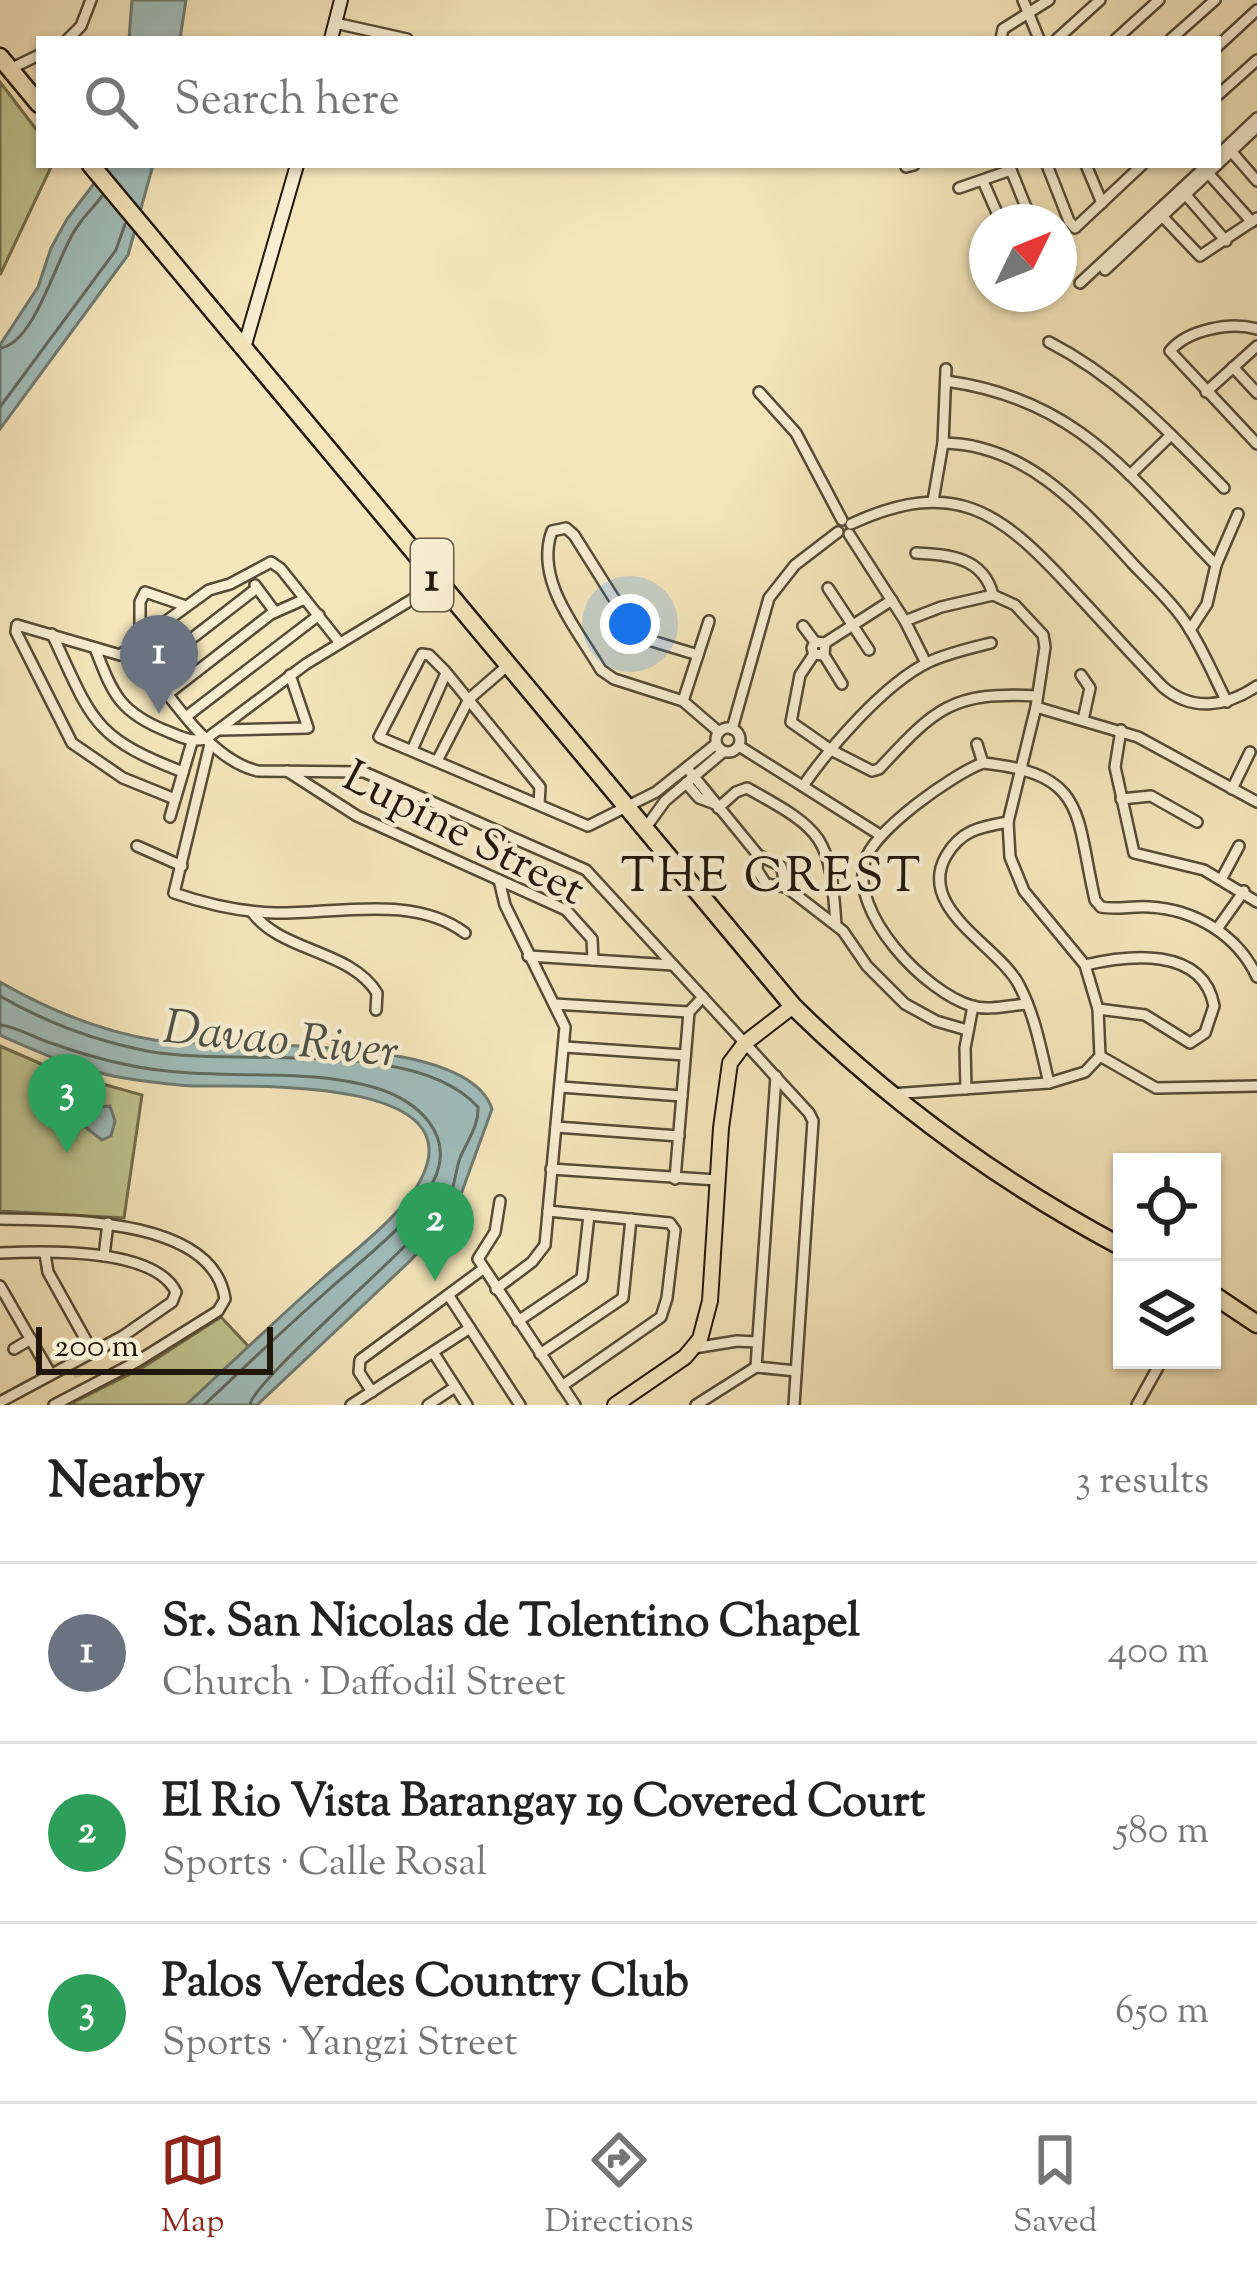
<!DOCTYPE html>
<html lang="en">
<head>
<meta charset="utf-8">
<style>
	:root { --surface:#fff; --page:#f6f6f6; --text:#222; --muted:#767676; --line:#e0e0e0; --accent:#8f2418 }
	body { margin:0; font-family:"Sorts Mill Goudy",serif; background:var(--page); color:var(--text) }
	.controls { position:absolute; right:36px; bottom:36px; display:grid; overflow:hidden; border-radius:0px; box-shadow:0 3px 9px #0004 }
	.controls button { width:108px; height:108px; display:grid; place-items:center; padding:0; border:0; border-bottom:3px solid var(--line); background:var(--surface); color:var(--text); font:60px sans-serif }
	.compass { position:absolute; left:969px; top:204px; width:108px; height:108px; border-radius:50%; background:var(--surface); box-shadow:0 3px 9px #0004; rotate:47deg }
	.scale { position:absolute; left:36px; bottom:30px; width:237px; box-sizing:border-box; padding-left:12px; border:6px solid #21170a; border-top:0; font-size:33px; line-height:42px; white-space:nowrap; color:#21170a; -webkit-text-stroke:9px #f8efd3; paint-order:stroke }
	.you { position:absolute; left:630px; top:624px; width:42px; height:42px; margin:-30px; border:9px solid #fff; border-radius:50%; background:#1a73e8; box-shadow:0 0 0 18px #1a73e833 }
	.badge { display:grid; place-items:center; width:78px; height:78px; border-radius:50%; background:var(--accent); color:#fff; font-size:39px; font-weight:700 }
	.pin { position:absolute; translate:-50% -99px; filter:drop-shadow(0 3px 6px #0008) }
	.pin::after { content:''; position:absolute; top:63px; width:42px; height:36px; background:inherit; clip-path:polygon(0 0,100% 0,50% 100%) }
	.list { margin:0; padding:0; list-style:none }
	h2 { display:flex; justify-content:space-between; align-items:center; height:156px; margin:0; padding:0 48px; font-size:51px }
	h2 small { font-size:39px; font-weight:400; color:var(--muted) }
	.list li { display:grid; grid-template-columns:78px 1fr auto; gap:36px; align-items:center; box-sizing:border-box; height:180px; padding:0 48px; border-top:3px solid var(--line) }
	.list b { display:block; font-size:45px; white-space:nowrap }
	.list p { margin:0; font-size:39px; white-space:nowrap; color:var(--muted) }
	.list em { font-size:39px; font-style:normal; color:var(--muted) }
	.icon { flex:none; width:66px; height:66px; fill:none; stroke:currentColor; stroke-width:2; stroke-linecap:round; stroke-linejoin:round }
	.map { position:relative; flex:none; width:1257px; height:1405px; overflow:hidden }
	.search { position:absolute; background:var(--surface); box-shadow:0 3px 9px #0004; left:36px; right:36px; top:36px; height:132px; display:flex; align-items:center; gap:30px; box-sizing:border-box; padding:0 42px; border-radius:0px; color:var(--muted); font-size:45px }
	.sheet { height:696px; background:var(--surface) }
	nav { display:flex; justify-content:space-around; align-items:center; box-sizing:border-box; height:168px; border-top:3px solid var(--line); background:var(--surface); font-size:33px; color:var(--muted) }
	nav a { display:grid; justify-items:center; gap:6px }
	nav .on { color:var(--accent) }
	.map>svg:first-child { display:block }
</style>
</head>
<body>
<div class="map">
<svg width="1257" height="1405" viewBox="0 0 1257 1405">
	<rect width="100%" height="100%" fill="#f5e6bb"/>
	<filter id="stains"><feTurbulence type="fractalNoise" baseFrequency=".00167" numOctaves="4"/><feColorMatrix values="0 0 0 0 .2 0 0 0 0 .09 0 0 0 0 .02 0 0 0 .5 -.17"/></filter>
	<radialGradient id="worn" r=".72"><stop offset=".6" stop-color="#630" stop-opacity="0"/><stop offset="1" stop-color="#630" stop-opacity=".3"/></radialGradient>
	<g fill="#bfc48e" stroke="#706e4c" stroke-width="3">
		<polygon points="0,82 39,133 39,165 52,165 0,275"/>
		<polygon points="0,1046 60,1072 142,1095 124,1218 0,1211"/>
		<polygon points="221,1317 249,1347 186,1405 68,1405 142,1368"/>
	</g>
	<g fill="#a1bdbb" stroke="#6e7b74" stroke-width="3">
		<polygon points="132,0 186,0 180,39 129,39"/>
		<polygon points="108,165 153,165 128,255 0,429 0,345 38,287 51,248 67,219"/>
		<path d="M0 982C47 1009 100 1031 154 1040 223 1050 467 1030 492 1109L456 1208 411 1260 257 1405H186C231 1363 275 1321 321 1280 352 1252 406 1213 423 1175 469 1075 241 1087 194 1086 173 1085 151 1082 130 1079 86 1073 40 1053 0 1035Z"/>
		<polygon points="53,1088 89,1093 96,1107 110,1106 115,1121 111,1136 102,1140 84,1126 76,1110 51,1106 45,1098"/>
	</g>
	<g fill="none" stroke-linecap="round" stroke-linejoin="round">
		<g stroke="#616a62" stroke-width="3">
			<path d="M0 348C36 343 57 254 77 227 84 216 94 207 102 196"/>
			<polyline points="0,407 116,250 125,224"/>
			<path d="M0 996C45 1022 96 1041 147 1051 237 1068 414 1036 478 1107 479 1126 467 1141 460 1158 455 1172 455 1189 447 1201 418 1242 252 1381 250 1405"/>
			<path d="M0 1025C18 1027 34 1038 51 1043 90 1057 126 1067 167 1071 236 1079 308 1068 376 1088 417 1100 457 1135 433 1182 410 1226 361 1260 325 1293 284 1329 244 1368 204 1405"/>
		</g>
		<polyline stroke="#d5c7a0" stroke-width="9" stroke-dasharray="9 4.5" stroke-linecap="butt" points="76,1370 79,1377"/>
		<defs>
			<g id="street">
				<polyline points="1023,0 1039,39"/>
				<polyline points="335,23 407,39"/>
				<polyline points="68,39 81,26 91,0"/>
				<polyline points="1001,39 1003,29 1049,0"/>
				<polyline points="1057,39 1100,0"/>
				<polyline points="1116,39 1159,0"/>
				<polyline points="1171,39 1215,0"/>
				<polyline points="1218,46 1257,10"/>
				<polyline points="10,69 39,55"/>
				<polyline points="1218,95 1257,60"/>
				<polyline points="1231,151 1257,181"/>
				<polyline points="1218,155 1257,118"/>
				<polyline points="1218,164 1257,127"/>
				<polyline points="1009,165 1032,222"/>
				<polyline points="1047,165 1069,221 1075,228 1142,165"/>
				<polyline points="1086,165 1102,203"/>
				<polyline points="906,167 914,165"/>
				<polyline points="1208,173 1252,222"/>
				<polyline points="983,181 1001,222"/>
				<polyline points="959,188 1011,170"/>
				<polyline points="1185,194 1226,241"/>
				<polyline points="1162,216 1200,256 1257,218"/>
				<polyline points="1105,270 1217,165"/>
				<polyline points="1080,283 1207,165"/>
				<path d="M1049 342C1119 378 1169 432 1224 488"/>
				<polyline points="1233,367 1257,393"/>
				<path d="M946 381C1078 399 1129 475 1216 565"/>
				<polyline points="759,392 796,433 842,520"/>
				<polyline points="1206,392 1257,346"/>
				<path d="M943 443C1026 444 1081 507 1133 564 1150 582 1169 599 1183 619 1201 644 1213 675 1227 702"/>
				<path d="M1257 444 1170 351C1187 330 1231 321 1257 329"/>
				<polyline points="1130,475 1171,435"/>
				<polyline points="933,501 943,443 946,369"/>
				<path d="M851 524C953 477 999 510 1068 585 1100 619 1131 654 1163 687 1192 712 1226 707 1257 686"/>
				<polyline points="849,534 905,621 926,663"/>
				<path d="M916 553C950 555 983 557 993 595"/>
				<polyline points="255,585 275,612"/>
				<polyline points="828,588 869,650"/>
				<polyline points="803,626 815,642"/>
				<polyline points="1190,630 1207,604 1216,565 1238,514"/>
				<path d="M52 634C92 719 91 737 183 772"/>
				<polyline points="140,641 140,602 145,592 186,606"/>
				<polyline points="825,643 824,655 814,654 812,648 815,642 825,643 892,600"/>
				<path d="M132 647C164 687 207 760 258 771L364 772 586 870 809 1113 813 1121 794 1405"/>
				<path d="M95 648C113 695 120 713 169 732 183 738 191 742 206 739L306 664 439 583"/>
				<path d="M814 654 800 675 791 722 831 750 872 771 879 769C935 709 951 691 1037 696"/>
				<path d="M698 655 652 641 635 632 574 535 566 528 552 531C534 580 577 629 601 670L614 679 683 701 719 732"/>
				<polyline points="824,655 842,684"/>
				<polyline points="151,670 257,588"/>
				<polyline points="1081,675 1090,688 1083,720"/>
				<polyline points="169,693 271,614 305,599"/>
				<polyline points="683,701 709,621"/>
				<polyline points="1036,707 1138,737 1257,802"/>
				<polyline points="187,716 319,615"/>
				<circle cx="728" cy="740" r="12"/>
				<polyline points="732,729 769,598 795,565 838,532"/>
				<polyline points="221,730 308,728 290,675"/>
				<polyline points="1121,730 1115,767 1134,853 1204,870 1257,902"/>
				<path d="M210 744 174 893C206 904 241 912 275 913 335 914 414 894 465 933"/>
				<polyline points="977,744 983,763"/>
				<polyline points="739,746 880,835"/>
				<polyline points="412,750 446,673"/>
				<polyline points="437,761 469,699 507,666"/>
				<polyline points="687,768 758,855 781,866 786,887"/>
				<polyline points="287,771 357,816 566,910 592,939 593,960"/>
				<polyline points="686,783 699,798 715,804"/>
				<path d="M803 786C830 747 885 683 929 662 948 653 971 648 991 643"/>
				<polyline points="1232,789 1250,752"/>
				<polyline points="175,799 123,778 72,743 16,632 17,625 120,655 209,590 230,584 271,562 281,569 340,643"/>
				<polyline points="1121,799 1151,796 1197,822"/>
				<polyline points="539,805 540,787 445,671 429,655 422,654 379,737 588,826 656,792 716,744"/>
				<path d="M718 808 736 792 747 788C825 831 830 837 836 925"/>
				<polyline points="170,817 192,742"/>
				<path d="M1008 822C980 827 961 830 946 856 916 909 999 946 1019 985 1035 1015 1041 1050 1049 1083"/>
				<polyline points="644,830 665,801 723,752"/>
				<polyline points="137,846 182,866"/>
				<polyline points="758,855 757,870 766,884 786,887 843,931 867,966 905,1004 936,1021 967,1030"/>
				<polyline points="1222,878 1239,846"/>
				<path d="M252 912C281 952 351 950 377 993L376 1010"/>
				<polyline points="1217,929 1244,891"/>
				<polyline points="528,956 673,965"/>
				<path d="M1085 965C1128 955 1203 946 1214 1006L1205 1033 1190 1043 1145 1015 1098 1009"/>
				<polyline points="554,1004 689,1012"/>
				<path d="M1027 1004C1011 1005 988 1011 972 1006 925 992 849 913 865 861 874 830 953 774 983 763 1088 774 1075 814 1095 900L1101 907C1116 910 1132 906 1149 907 1194 909 1238 935 1257 977"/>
				<polyline points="565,1047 685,1055"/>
				<polyline points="1100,1056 1156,1088 1257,1086"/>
				<polyline points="561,1087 682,1096"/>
				<polyline points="966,1089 965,1048 973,1006"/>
				<polyline points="890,1094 1049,1083 1085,1072 1100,1056 1098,1009 1085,965 1024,891 1010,857 1008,822 1036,707 1045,647 1043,635 1015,605 993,595 941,607 905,621"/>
				<polyline points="556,1127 679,1136"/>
				<polyline points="551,1169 717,1180"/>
				<polyline points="675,1179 689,1012 703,997"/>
				<polyline points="500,1201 495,1232 478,1259 575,1405"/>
				<polyline points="548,1211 670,1223 675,1230 667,1298 661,1317 562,1386"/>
				<path d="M0 1219C61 1220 213 1216 225 1299L218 1311 138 1361 54 1405"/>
				<path d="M0 1253C43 1251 154 1247 176 1292L172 1302 123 1336 0 1402"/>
				<polyline points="45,1254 48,1272 92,1351"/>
				<polyline points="104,1256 108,1223"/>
				<polyline points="0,1286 50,1373"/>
				<polyline points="496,1289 532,1262 545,1245 565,1027 505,905 499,880"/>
				<polyline points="449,1296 520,1405"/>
				<polyline points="518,1321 582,1278 589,1215"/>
				<polyline points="694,1348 737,1341 757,1342"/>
				<polyline points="14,1349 31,1339"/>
				<polyline points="433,1352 467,1405"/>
				<polyline points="540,1354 623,1298 631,1219"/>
				<polyline points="756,1367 776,1076"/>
				<polyline points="372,1392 359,1372 360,1360 483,1269"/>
				<polyline points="351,1405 470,1328"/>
				<polyline points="428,1405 455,1387"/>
				<polyline points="696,1405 756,1367 796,1371"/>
				<polyline points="1137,1405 1162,1360"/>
			</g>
			<g id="secondary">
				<polyline points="331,39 341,0"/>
				<polyline points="244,348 297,165"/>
			</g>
			<polyline id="primary" points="615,1405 685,1357 700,1339 710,1301 721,1128 730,1063 745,1043 793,1006"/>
			<g id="highway">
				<polyline points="0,57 39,104"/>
				<path d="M91 165 793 1006C891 1103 1000 1182 1122 1247"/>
				<polyline points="1212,1294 1257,1324"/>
			</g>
		</defs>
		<use href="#street" stroke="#564b36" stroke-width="14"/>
		<use href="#secondary" stroke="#21170a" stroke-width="16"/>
		<use href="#primary" stroke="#21170a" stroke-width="18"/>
		<use href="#highway" stroke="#21170a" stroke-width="21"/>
		<use href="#street" stroke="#f8efd3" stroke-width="9"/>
		<use href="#secondary" stroke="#f8efd3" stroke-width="12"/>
		<use href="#primary" stroke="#f5e6bb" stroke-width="14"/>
		<use href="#highway" stroke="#f5e6bb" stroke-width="16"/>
	</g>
	<g text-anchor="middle" stroke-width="9" stroke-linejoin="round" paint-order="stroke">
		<rect fill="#f8efd3" stroke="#625846" stroke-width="3" x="411" y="539" width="42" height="72" rx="9"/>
		<g font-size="42" font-weight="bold" fill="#21170a">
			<text x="432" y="590">1</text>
		</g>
		<g font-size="45" fill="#21170a" stroke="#f8efd3">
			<text transform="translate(465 831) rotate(27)" y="16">Lupine Street</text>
		</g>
		<g font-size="48" letter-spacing="3" fill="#21170a" stroke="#f8efd3">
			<text x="772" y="891">THE CREST</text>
		</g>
		<g font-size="48" font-style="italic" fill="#4e5148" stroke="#f8efd3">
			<text transform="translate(281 1037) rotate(6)" y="17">Davao River</text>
		</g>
	</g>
	<rect width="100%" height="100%" filter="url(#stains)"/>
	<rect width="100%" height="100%" fill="url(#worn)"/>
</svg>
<div class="controls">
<button><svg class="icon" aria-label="locate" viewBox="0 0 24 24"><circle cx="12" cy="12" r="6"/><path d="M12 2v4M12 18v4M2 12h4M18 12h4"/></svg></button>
<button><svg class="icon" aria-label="layers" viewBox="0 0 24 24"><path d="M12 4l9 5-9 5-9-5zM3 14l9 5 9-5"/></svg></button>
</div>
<svg class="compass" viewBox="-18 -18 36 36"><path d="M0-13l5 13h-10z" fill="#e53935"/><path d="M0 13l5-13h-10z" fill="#767676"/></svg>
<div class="scale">200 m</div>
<div class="you"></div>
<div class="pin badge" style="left:159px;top:714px;background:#6b7280">1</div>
<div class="pin badge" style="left:435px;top:1281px;background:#2e9e5b">2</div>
<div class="pin badge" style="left:67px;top:1153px;background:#2e9e5b">3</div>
<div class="search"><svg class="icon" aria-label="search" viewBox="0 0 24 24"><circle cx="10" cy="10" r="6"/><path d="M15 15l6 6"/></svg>Search here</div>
</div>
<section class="sheet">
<h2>Nearby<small>3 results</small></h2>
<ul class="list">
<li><span class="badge" style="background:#6b7280">1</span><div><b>Sr. San Nicolas de Tolentino Chapel</b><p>Church · Daffodil Street</p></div><em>400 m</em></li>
<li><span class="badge" style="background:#2e9e5b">2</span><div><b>El Rio Vista Barangay 19 Covered Court</b><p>Sports · Calle Rosal</p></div><em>580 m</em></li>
<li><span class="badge" style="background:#2e9e5b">3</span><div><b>Palos Verdes Country Club</b><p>Sports · Yangzi Street</p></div><em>650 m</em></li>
</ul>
</section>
<nav>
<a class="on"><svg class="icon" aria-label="map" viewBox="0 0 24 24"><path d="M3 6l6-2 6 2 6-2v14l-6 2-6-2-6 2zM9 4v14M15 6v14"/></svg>Map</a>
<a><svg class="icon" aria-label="directions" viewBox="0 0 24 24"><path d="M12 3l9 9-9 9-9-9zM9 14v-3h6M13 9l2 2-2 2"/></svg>Directions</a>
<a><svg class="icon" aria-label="saved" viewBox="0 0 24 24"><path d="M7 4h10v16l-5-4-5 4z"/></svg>Saved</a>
</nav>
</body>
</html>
